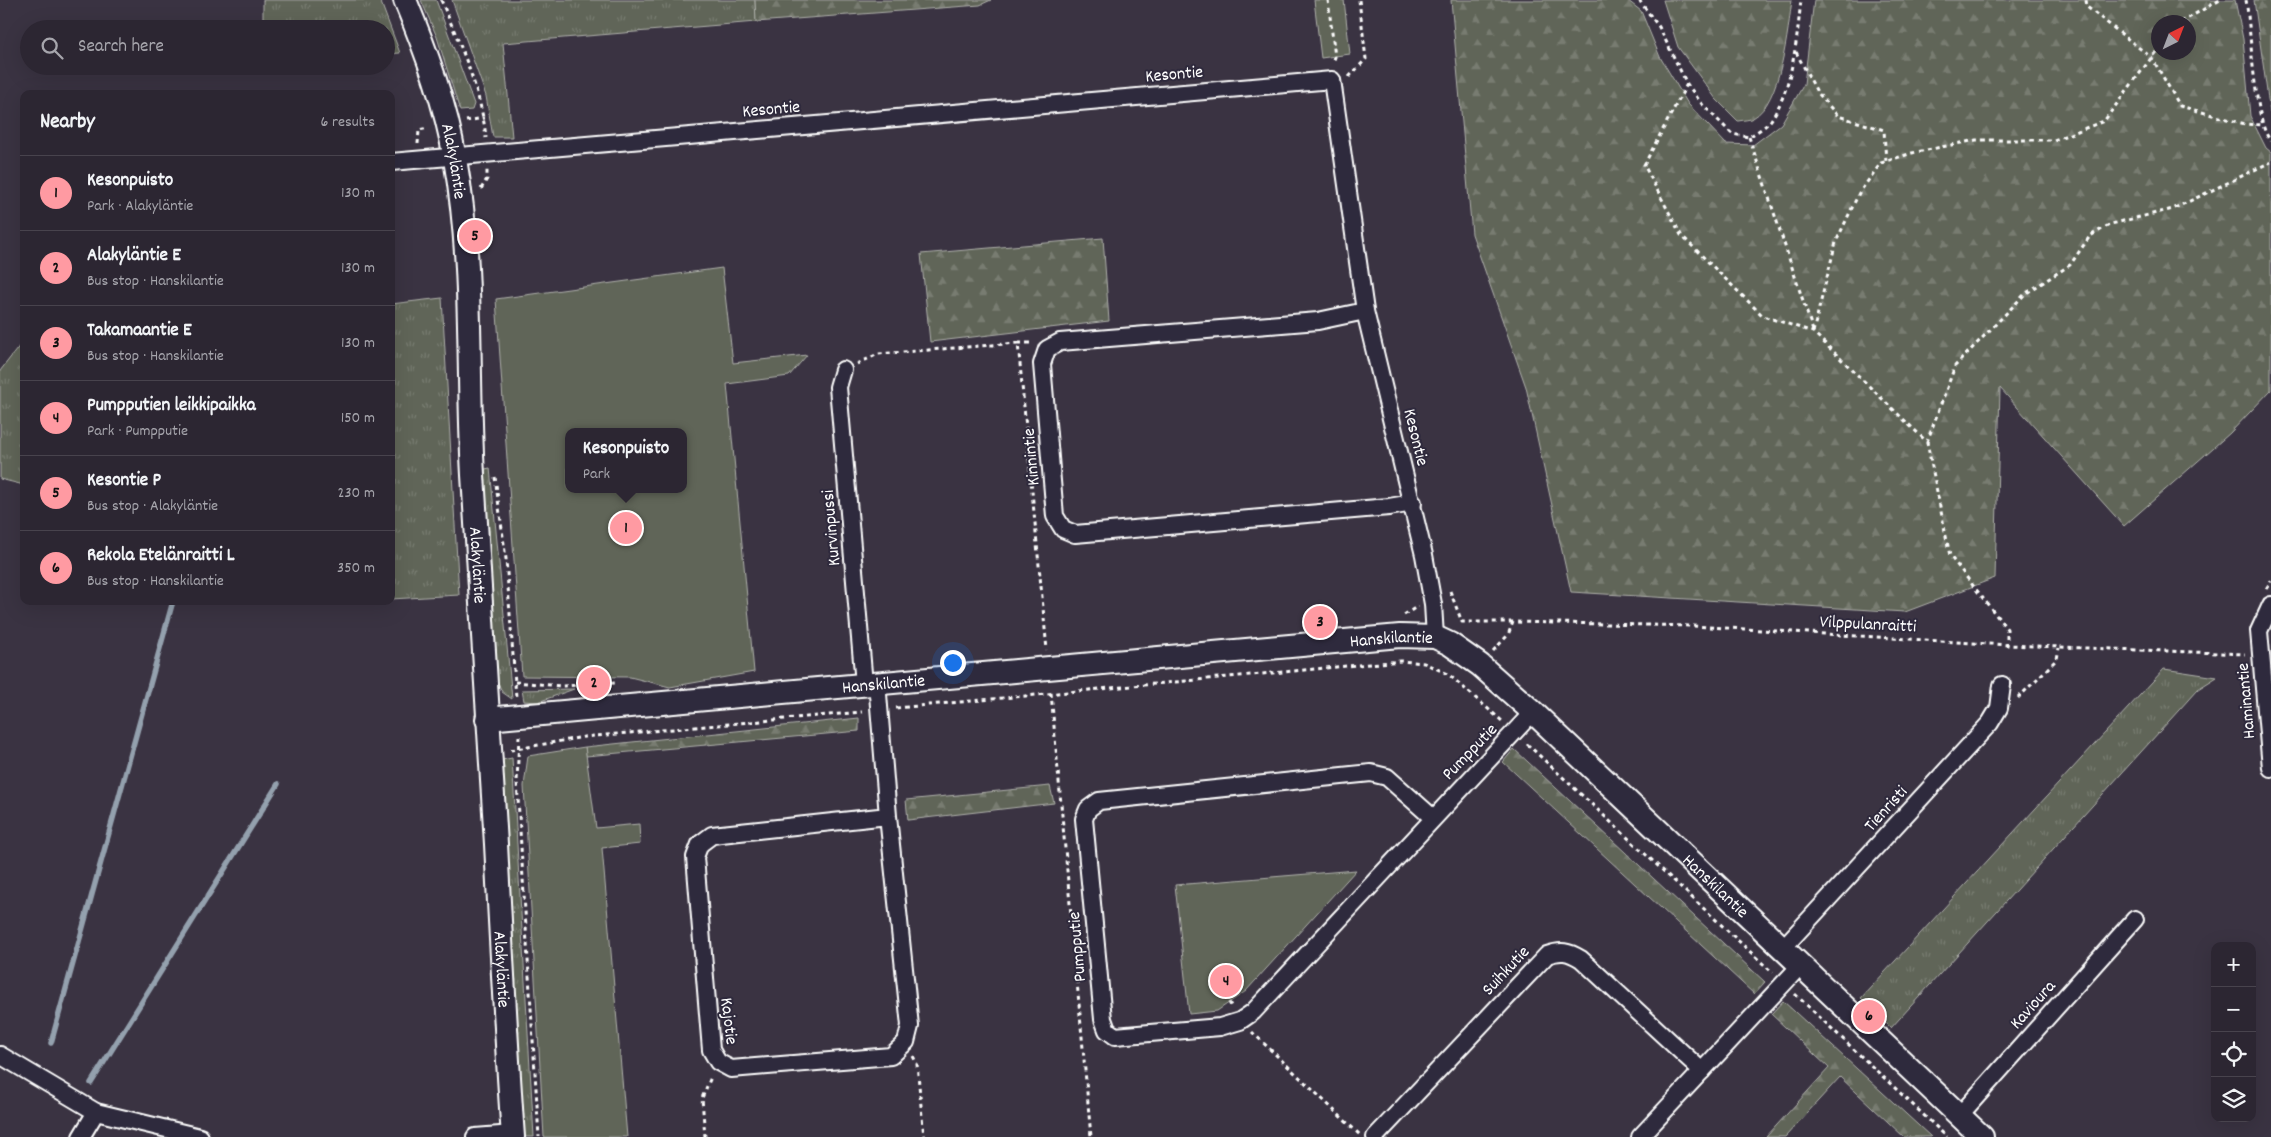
<!DOCTYPE html>
<html lang="en">
<head>
<meta charset="utf-8">
<style>
	:root { --surface:#2c2632; --page:#38323e; --text:#f1f3f6; --muted:#a6a5ac; --line:#48434d; --accent:#ff9aa2 }
	body { margin:0; font-family:Dekko,sans-serif; background:var(--page); color:var(--text) }
	.controls { position:absolute; right:15px; bottom:15px; display:grid; overflow:hidden; border-radius:10px; box-shadow:0 5px 20px #0002 }
	.controls button { width:45px; height:45px; display:grid; place-items:center; padding:0; border:0; border-bottom:1px solid var(--line); background:var(--surface); color:var(--text); font:25px sans-serif }
	.compass { position:absolute; left:2151px; top:15px; width:45px; height:45px; border-radius:50%; background:var(--surface); box-shadow:0 5px 20px #0002; rotate:42deg }
	.you { position:absolute; left:952px; top:662px; width:18px; height:18px; margin:-12px; border:4px solid #fff; border-radius:50%; background:#1a73e8; box-shadow:0 0 0 8px #1a73e833 }
	.badge { display:grid; place-items:center; width:32px; height:32px; border-radius:50%; background:var(--accent); color:#111; font-size:16px; font-weight:700 }
	.pin { position:absolute; translate:-50% -50%; border:2px solid #fff; box-shadow:0 1px 5px #0006 }
	.popup { position:absolute; left:565px; top:428px; width:122px; height:65px; box-sizing:border-box; display:grid; place-content:center; border-radius:10px; background:var(--surface); filter:drop-shadow(0 1px 4px #0005); font-size:16px; white-space:nowrap; color:var(--muted) }
	.popup b { font-size:19px; color:var(--text) }
	.popup::after { content:''; position:absolute; left:50%; top:100%; margin-left:-10px; border:10px solid transparent; border-top-color:var(--surface) }
	.list { margin:0; padding:0; list-style:none }
	h2 { display:flex; justify-content:space-between; align-items:center; height:65px; margin:0; padding:0 20px; font-size:21px }
	h2 small { font-size:16px; font-weight:400; color:var(--muted) }
	.list li { display:grid; grid-template-columns:32px 1fr auto; gap:15px; align-items:center; box-sizing:border-box; height:75px; padding:0 20px; border-top:1px solid var(--line) }
	.list b { display:block; font-size:19px; white-space:nowrap }
	.list p { margin:0; font-size:16px; white-space:nowrap; color:var(--muted) }
	.list em { font-size:16px; font-style:normal; color:var(--muted) }
	.icon { flex:none; width:28px; height:28px; fill:none; stroke:currentColor; stroke-width:2; stroke-linecap:round; stroke-linejoin:round }
	.map { position:relative; flex:none; width:2271px; height:1137px; overflow:hidden }
	.search { position:absolute; background:var(--surface); box-shadow:0 5px 20px #0002; left:20px; top:20px; width:375px; height:55px; display:flex; align-items:center; gap:12px; box-sizing:border-box; padding:0 18px; border-radius:28px; color:var(--muted); font-size:19px }
	.panel { position:absolute; background:var(--surface); box-shadow:0 5px 20px #0002; left:20px; top:90px; width:375px; height:515px; border-radius:10px }
	.map>svg:first-child { display:block }
</style>
</head>
<body>
<div class="map">
<svg width="2271" height="1137" viewBox="0 0 2271 1137">
	<defs>
		<pattern id="grass-tufts" width="24" height="20" patternUnits="userSpaceOnUse" patternTransform="scale(1.25)"><rect width="24" height="20" fill="#606558"/><path d="M3 7l-1-3M5 7V3M7 7l1-3M15 17l-1-3M17 17v-4M19 17l1-3" fill="none" stroke="#787c71"/></pattern>
		<pattern id="forest-firs" width="22" height="20" patternUnits="userSpaceOnUse" patternTransform="scale(1.25)"><rect width="22" height="20" fill="#606558"/><path d="M5 1l3.5 6h-7zM16 11l3.5 6h-7z" fill="#787c71"/></pattern>
	</defs>
	<rect width="100%" height="100%" fill="#3a3342"/>
	<filter id="ink" filterUnits="userSpaceOnUse"><feTurbulence type="fractalNoise" baseFrequency=".02" numOctaves="2"/><feDisplacementMap in="SourceGraphic" scale="10" xChannelSelector="R" yChannelSelector="G"/><feConvolveMatrix kernelMatrix="1 2 1 2 8 2 1 2 1" color-interpolation-filters="sRGB"/></filter>
	<g filter="url(#ink)">
		<g fill="url(#grass-tufts)" stroke="#b0b2ac">
			<polygon points="263,0 380,0 400,53 386,54 386,29 263,29"/>
			<polygon points="421,0 436,0 474,104 472,110 460,111 437,37"/>
			<polygon points="452,0 755,0 756,22 503,43 512,137 493,137 486,96"/>
			<polygon points="442,298 459,595 391,599 391,304"/>
			<polygon points="24,340 24,485 0,479 0,371"/>
			<polygon points="490,468 512,699 502,692 493,670 485,469"/>
			<polygon points="2164,669 2217,677 2198,689 1891,1028 1861,998"/>
			<polygon points="574,689 538,702 524,701 522,690"/>
			<polygon points="512,758 534,1137 523,1137 502,760"/>
		</g>
		<g fill="url(#forest-firs)" stroke="#b0b2ac" fill-rule="evenodd">
			<polygon points="755,0 991,0 980,5 756,22"/>
			<path d="M1451 0H1627L1641 11 1660 57 1688 104 1726 144 1753 145 1781 124 1804 84 1814 0H2235L2243 39 2250 116 2266 148 2271 152V390L2230 433 2124 526 2000 388 1995 578 1905 612 1571 592 1526 387 1472 234ZM2188 22V52H2158V22Z"/>
			<path d="M1663 0H1792C1788 29 1781 103 1753 118 1750 120 1743 120 1738 121L1716 99 1678 47Z"/>
			<polygon points="2254,0 2271,0 2271,114 2270,113"/>
			<polygon points="1103,238 1109,321 930,342 921,254"/>
			<polygon points="859,718 859,731 586,756 585,747"/>
			<polygon points="1514,749 1765,982 1754,994 1503,762"/>
			<polygon points="1050,786 1054,803 908,820 906,800"/>
			<polygon points="1783,1001 1931,1137 1904,1137 1840,1077 1785,1137 1766,1137 1829,1068 1771,1014"/>
		</g>
		<g fill="#606558" stroke="#b0b2ac" fill-rule="evenodd">
			<polygon points="1314,0 1344,0 1350,54 1321,58"/>
			<path d="M722 268 733 363 807 355 789 376 727 384 754 672 670 687 630 677 522 676 496 299ZM568 432H684V489H568Z"/>
			<polygon points="585,747 596,828 639,824 640,844 602,848 627,1137 544,1137 524,786 528,756"/>
			<polygon points="1356,870 1246,991 1217,1011 1189,1014 1175,885"/>
		</g>
		<g fill="none" stroke-linecap="round" stroke-linejoin="round">
			<g stroke="#94a1ae" stroke-width="5.5">
				<polyline points="51,1043 173,601"/>
				<polyline points="91,1083 278,784"/>
			</g>
			<defs>
				<g id="street">
					<polyline points="391,162 1332,80 1365,311 1424,555 1433,604 1435,637"/>
					<polyline points="1365,311 1318,321 1060,342 1047,349 1042,364 1055,516 1063,529 1075,534 1389,507 1413,503"/>
					<polyline points="843,370 838,387 864,684"/>
					<polyline points="2271,605 2259,631 2271,768"/>
					<polyline points="877,682 888,816 910,1026 906,1042 891,1056 731,1069 718,1062 711,1050 695,857 700,844 712,835 888,816"/>
					<polyline points="1433,818 1387,777 1371,773 1099,801 1088,809 1084,819 1103,1019 1107,1030 1115,1036 1220,1027 1240,1021 1253,1012 1533,712"/>
					<polyline points="1782,949 1990,723 1999,708 2002,685"/>
					<polyline points="0,1055 96,1112 200,1137"/>
					<polyline points="1959,1116 2135,919"/>
					<polyline points="81,1137 96,1112"/>
					<polyline points="475,1137 513,1134"/>
					<path d="M1375 1137 1547 955C1561 950 1568 951 1581 959L1702 1071"/>
					<polyline points="1640,1137 1800,966"/>
				</g>
				<g id="secondary">
					<path id="s1" d="M405 0C426 51 446 105 455 159 474 264 467 370 473 475 480 598 489 721 496 844 501 942 506 1039 513 1137"/>
					<path id="s2" d="M487 719 1400 636 1435 637 1450 644 1480 665 1533 712 1982 1137"/>
				</g>
			</defs>
			<use href="#street" stroke="#fff" stroke-width="20"/>
			<use href="#secondary" stroke="#fff" stroke-width="26"/>
			<g stroke="#fff" stroke-width="3" stroke-dasharray="4 4" stroke-linecap="butt">
				<path d="M441 0C460 45 481 89 486 138"/>
				<polyline points="1328,0 1335,57 1333,62"/>
				<path d="M1639 0 1659 27 1687 84 1702 104 1732 134 1749 137C1756 132 1766 127 1771 120 1793 87 1797 38 1801 0"/>
				<polyline points="2086,0 2087,7 2152,58 2180,106 2245,124 2263,125"/>
				<path d="M2246 0C2251 29 2254 124 2271 141"/>
				<polyline points="2181,22 2220,0"/>
				<polyline points="1796,52 1817,92 1838,116 1884,130 1886,162"/>
				<polyline points="1349,77 1366,59 1359,0"/>
				<polyline points="1687,84 1644,165 1681,235 1763,316 1813,332 1927,442 1950,556 2007,629 2007,645"/>
				<polyline points="466,121 484,118"/>
				<polyline points="1749,137 1813,331"/>
				<polyline points="418,144 419,130 428,128"/>
				<polyline points="481,189 487,179 487,169"/>
				<polyline points="1813,332 1836,242 1859,193 1881,163 1912,153 1976,140 2054,140 2104,121 2158,49"/>
				<polyline points="1018,343 1033,343"/>
				<polyline points="857,364 878,354 1018,343 1047,650"/>
				<polyline points="1927,442 1955,366 2025,294 2070,265 2090,236 2111,224 2173,209 2271,162"/>
				<polyline points="495,477 506,559 516,697"/>
				<polyline points="2266,589 2271,581"/>
				<polyline points="1450,591 1462,622 1513,622"/>
				<polyline points="1404,615 1418,606"/>
				<polyline points="1493,651 1508,635 1513,622 1694,626 2007,645 2245,654"/>
				<polyline points="515,682 562,686 615,683"/>
				<polyline points="1051,693 1091,1137"/>
				<polyline points="2018,698 2057,659 2059,648"/>
				<polyline points="896,708 1401,661 1424,663 1448,674 1502,721"/>
				<polyline points="519,736 517,782 539,1137"/>
				<polyline points="1527,744 1773,973"/>
				<polyline points="511,750 584,737 862,712"/>
				<polyline points="1795,994 1947,1137"/>
				<polyline points="1225,995 1231,1006"/>
				<polyline points="1252,1032 1360,1135"/>
				<polyline points="913,1056 917,1064 924,1137"/>
				<polyline points="705,1137 702,1098 711,1077"/>
			</g>
			<use href="#street" stroke="#2f2a3d" stroke-width="16"/>
			<use href="#secondary" stroke="#2f2a3d" stroke-width="22"/>
		</g>
	</g>
	<g text-anchor="middle" stroke-width="4" stroke-linejoin="round" paint-order="stroke">
		<g font-size="18" fill="#fff" stroke="#2f2a3d">
			<text transform="translate(1174 73) rotate(-5)" y="6">Kesontie</text>
			<text transform="translate(771 108) rotate(-5)" y="6">Kesontie</text>
			<text dy="6" stroke="none"><textPath href="#s1" startOffset="169">Alakyläntie</textPath></text>
			<text transform="translate(1417 437) rotate(76)" y="6">Kesontie</text>
			<text transform="translate(1030 457) rotate(-95)" y="6">Kinnintie</text>
			<text transform="translate(830 528) rotate(-95)" y="6">Kurvinpussi</text>
			<text dy="6" stroke="none"><textPath href="#s1" startOffset="574">Alakyläntie</textPath></text>
			<text transform="translate(1868 623) rotate(3)" y="6">Vilppulanraitti</text>
			<text dy="6" stroke="none"><textPath href="#s2" startOffset="908">Hanskilantie</textPath></text>
			<text dy="6" stroke="none"><textPath href="#s2" startOffset="398">Hanskilantie</textPath></text>
			<text transform="translate(2245 701) rotate(-95)" y="6">Haminantie</text>
			<text transform="translate(1469 751) rotate(-46)" y="6">Pumpputie</text>
			<text transform="translate(1885 808) rotate(-48)" y="6">Tienristi</text>
			<text dy="6" stroke="none"><textPath href="#s2" startOffset="1328">Hanskilantie</textPath></text>
			<text transform="translate(1076 947) rotate(-95)" y="6">Pumpputie</text>
			<text dy="6" stroke="none"><textPath href="#s1" startOffset="979">Alakyläntie</textPath></text>
			<text transform="translate(1505 970) rotate(-47)" y="6">Suihkutie</text>
			<text transform="translate(2032 1004) rotate(-48)" y="6">Kavioura</text>
			<text transform="translate(730 1021) rotate(83)" y="6">Kajotie</text>
		</g>
	</g>
</svg>
<div class="controls">
<button>+</button>
<button>−</button>
<button><svg class="icon" aria-label="locate" viewBox="0 0 24 24"><circle cx="12" cy="12" r="6"/><path d="M12 2v4M12 18v4M2 12h4M18 12h4"/></svg></button>
<button><svg class="icon" aria-label="layers" viewBox="0 0 24 24"><path d="M12 4l9 5-9 5-9-5zM3 14l9 5 9-5"/></svg></button>
</div>
<svg class="compass" viewBox="-18 -18 36 36"><path d="M0-13l5 13h-10z" fill="#e53935"/><path d="M0 13l5-13h-10z" fill="#a6a5ac"/></svg>
<div class="you"></div>
<div class="pin badge" style="left:626px;top:528px">1</div>
<div class="popup"><b>Kesonpuisto</b>Park</div>
<div class="pin badge" style="left:594px;top:683px">2</div>
<div class="pin badge" style="left:1320px;top:622px">3</div>
<div class="pin badge" style="left:1226px;top:981px">4</div>
<div class="pin badge" style="left:475px;top:236px">5</div>
<div class="pin badge" style="left:1869px;top:1016px">6</div>
<div class="search"><svg class="icon" aria-label="search" viewBox="0 0 24 24"><circle cx="10" cy="10" r="6"/><path d="M15 15l6 6"/></svg>Search here</div>
<section class="panel">
<h2>Nearby<small>6 results</small></h2>
<ul class="list">
<li><span class="badge">1</span><div><b>Kesonpuisto</b><p>Park · Alakyläntie</p></div><em>130 m</em></li>
<li><span class="badge">2</span><div><b>Alakyläntie E</b><p>Bus stop · Hanskilantie</p></div><em>130 m</em></li>
<li><span class="badge">3</span><div><b>Takamaantie E</b><p>Bus stop · Hanskilantie</p></div><em>130 m</em></li>
<li><span class="badge">4</span><div><b>Pumpputien leikkipaikka</b><p>Park · Pumpputie</p></div><em>150 m</em></li>
<li><span class="badge">5</span><div><b>Kesontie P</b><p>Bus stop · Alakyläntie</p></div><em>230 m</em></li>
<li><span class="badge">6</span><div><b>Rekola Etelänraitti L</b><p>Bus stop · Hanskilantie</p></div><em>350 m</em></li>
</ul>
</section>
</div>
</body>
</html>
